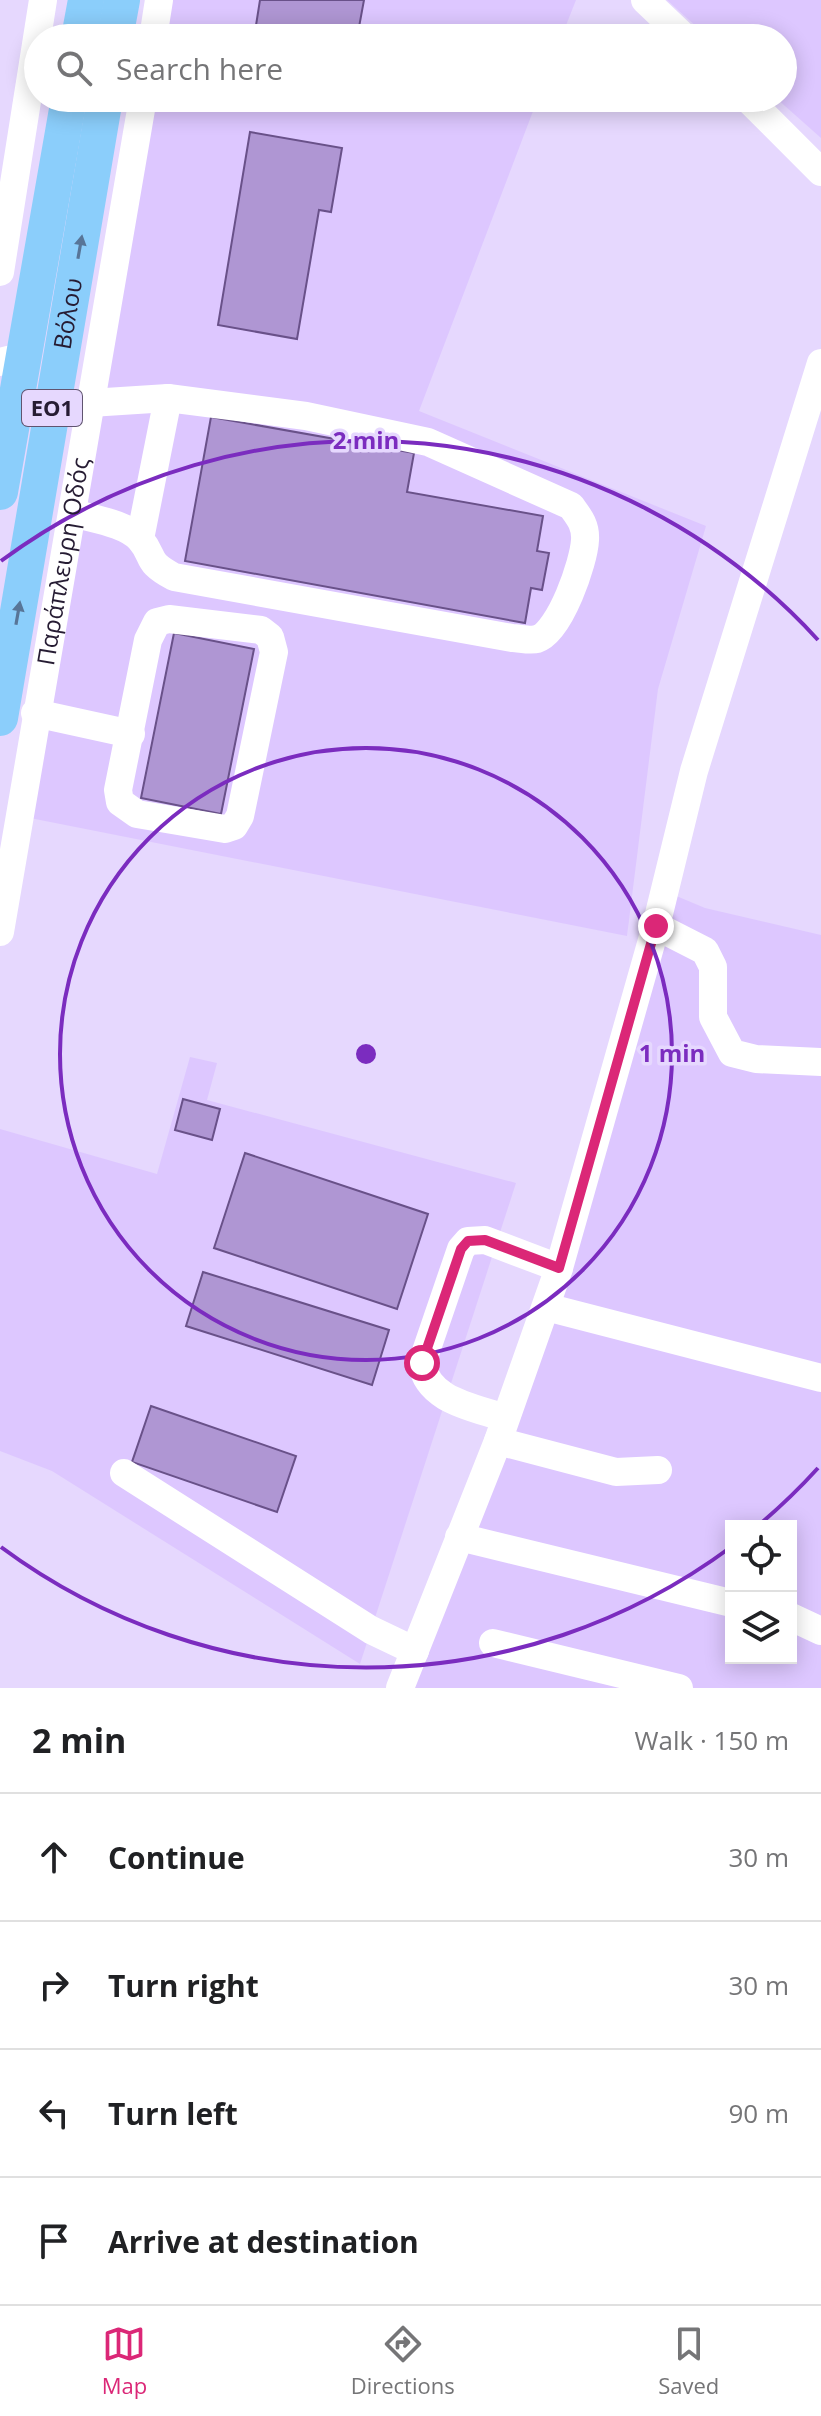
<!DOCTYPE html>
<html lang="en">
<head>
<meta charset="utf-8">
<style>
	:root { --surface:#fff; --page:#f6f6f6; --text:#202124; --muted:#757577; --line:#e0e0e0; --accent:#db2777 }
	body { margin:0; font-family:"Open Sans",sans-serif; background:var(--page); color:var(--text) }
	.controls { position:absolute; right:24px; bottom:24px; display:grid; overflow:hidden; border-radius:0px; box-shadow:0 4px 20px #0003 }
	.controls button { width:72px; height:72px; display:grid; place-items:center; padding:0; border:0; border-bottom:2px solid var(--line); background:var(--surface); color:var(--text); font:40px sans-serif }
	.stop { position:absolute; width:24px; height:24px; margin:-18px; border:6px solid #db2777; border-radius:50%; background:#fff }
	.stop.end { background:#db2777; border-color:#fff; box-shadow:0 2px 8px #0008 }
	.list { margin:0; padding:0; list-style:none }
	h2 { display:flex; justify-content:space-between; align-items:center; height:104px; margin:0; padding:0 32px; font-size:34px }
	h2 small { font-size:26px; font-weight:400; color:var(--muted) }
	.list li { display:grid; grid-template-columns:52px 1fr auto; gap:24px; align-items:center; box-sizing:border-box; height:128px; padding:0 32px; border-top:2px solid var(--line) }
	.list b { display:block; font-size:30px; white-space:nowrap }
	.list em { font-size:26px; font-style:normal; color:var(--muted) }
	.icon { flex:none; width:44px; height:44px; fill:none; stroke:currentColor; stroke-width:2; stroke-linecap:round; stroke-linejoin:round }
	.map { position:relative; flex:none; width:821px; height:1688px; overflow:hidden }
	.search { position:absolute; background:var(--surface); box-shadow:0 4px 20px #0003; left:24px; right:24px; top:24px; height:88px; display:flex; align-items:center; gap:20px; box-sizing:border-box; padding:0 28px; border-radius:44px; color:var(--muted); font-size:30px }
	.sheet { height:616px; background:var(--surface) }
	nav { display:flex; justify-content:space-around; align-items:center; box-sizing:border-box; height:112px; border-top:2px solid var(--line); background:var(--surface); font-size:22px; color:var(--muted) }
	nav a { display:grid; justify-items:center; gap:4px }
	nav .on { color:var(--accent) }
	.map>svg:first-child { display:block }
</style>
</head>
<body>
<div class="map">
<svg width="821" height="1688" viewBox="0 0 821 1688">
	<rect width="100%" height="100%" fill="#e6d8fe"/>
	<g fill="#ddc7ff" fill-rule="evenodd">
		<polygon points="171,0 576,0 561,38 164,38"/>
		<polygon points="667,0 821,0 821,138 776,98 783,98 783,38 709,38"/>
		<polygon points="153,98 538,98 419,411 706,526 658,689 627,936 30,818"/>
		<path d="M674 895 705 908 821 935V1688H414ZM731 1526H791V1658H731Z"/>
		<polygon points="190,1057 217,1063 207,1100 516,1183 360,1664 52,1471 0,1451 0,1129 157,1174"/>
	</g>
	<g fill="#af96d3" stroke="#695189" stroke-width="2">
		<polygon points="260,0 364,0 357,38 254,38"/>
		<polygon points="250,132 342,148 331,212 319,210 297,339 218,325"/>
		<polygon points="211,417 414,453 407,492 543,516 537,551 549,553 542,590 531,588 525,623 185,561"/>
		<polygon points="174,633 254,649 221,814 141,798"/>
		<polygon points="183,1099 220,1109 212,1140 175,1130"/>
		<polygon points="245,1153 428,1214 397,1309 214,1248"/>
		<polygon points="203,1272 389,1330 372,1385 186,1326"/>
		<polygon points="151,1406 296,1456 277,1512 132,1462"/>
	</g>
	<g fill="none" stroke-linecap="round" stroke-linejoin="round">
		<g stroke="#fff" stroke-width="28">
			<polyline points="645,0 685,38"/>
			<polyline points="153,38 159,0"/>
			<polyline points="747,98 821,172"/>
			<polyline points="0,272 43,0"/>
			<polyline points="0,362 24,356"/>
			<path d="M73 513C93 519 125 523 140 539 156 558 144 561 174 577L512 638C519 638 530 641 537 639 560 632 584 562 585 540 586 525 579 517 571 506L428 442 306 416 168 398 90 403"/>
			<polyline points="140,539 168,398"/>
			<polygon points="169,619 261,630 270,637 274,652 240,816 234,826 225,829 137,814 120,802 118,790 148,640 157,622"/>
			<polyline points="35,713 131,734"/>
			<polyline points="656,926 705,951 713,967 713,1017 732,1053 756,1059 821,1062"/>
			<path id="s1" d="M0 932 143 98"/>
			<polyline points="546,1307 821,1378"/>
			<path d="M505 1418C474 1407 427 1401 422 1363L461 1249 468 1241 485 1240 559 1268"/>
			<polyline points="498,1441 616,1472 658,1470"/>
			<polyline points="124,1473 371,1630 415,1651"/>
			<polyline points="459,1537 731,1603"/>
			<polyline points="791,1617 821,1631"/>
			<polyline points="493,1643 679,1688"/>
			<polyline points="400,1688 498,1441 559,1268 656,926 694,771 821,363"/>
		</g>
		<g stroke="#8bcefb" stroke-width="36">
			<polyline points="79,38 86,0"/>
			<polyline points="115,38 122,0"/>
			<polyline points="0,492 69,98"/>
			<path id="s2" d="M0 718 105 98"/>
		</g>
	</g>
	<defs><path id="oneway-solid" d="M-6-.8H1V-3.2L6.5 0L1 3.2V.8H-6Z" transform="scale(2)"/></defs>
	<g fill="#587597">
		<use href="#oneway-solid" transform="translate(80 247) rotate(-80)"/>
		<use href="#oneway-solid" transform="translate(18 613) rotate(-80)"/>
	</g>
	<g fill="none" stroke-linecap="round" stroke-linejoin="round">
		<polyline stroke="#db2777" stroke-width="10" points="422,1363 461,1249 468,1241 485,1240 559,1268 656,926"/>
	</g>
	<g fill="none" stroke="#7b2cbf" stroke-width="4">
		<circle cx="366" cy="1054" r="306"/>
		<path d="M818 1468A613 613 0 0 1 760 1524M731 1547A613 613 0 0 1 1 1547M1 561A613 613 0 0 1 818 640"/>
	</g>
	<g text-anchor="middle" stroke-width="7" stroke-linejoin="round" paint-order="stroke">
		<rect fill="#e6d8fe" stroke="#605470" stroke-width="2" x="22" y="390" width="60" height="36" rx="6"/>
		<g font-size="22" font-weight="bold" fill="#261c33">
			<text x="52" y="416">ΕΟ1</text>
		</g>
		<g font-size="24" fill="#261c33" stroke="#e6d8fe">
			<text dy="8" stroke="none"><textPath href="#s2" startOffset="410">Βόλου</textPath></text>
			<text dy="8" stroke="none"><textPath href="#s1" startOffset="376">Παράπλευρη Οδός</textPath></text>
		</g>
	</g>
	<circle cx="366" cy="1054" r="12" fill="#7b2cbf" stroke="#e6d8fe" stroke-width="4"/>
	<g font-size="24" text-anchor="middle" font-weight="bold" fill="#7b2cbf" stroke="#e6d8fe" stroke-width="7" stroke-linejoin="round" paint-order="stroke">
		<text x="366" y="449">2 min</text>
		<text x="672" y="1062">1 min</text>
	</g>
</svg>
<div class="controls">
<button><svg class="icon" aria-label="locate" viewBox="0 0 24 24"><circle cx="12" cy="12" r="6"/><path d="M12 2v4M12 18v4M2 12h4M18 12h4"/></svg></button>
<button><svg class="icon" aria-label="layers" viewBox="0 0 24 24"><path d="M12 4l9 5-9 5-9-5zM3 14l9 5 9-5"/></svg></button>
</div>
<div class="stop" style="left:422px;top:1363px"></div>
<div class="stop end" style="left:656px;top:926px"></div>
<div class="search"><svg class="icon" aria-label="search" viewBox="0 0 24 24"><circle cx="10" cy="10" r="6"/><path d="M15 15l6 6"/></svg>Search here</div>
</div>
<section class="sheet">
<h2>2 min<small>Walk · 150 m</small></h2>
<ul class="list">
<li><svg class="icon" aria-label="ahead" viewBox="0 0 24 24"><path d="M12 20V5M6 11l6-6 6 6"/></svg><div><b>Continue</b></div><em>30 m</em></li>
<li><svg class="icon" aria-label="right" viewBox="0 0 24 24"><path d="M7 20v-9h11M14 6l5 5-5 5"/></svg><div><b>Turn right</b></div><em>30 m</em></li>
<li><svg class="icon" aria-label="left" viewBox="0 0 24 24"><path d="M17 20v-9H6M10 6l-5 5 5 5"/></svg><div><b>Turn left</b></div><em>90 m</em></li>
<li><svg class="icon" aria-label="arrive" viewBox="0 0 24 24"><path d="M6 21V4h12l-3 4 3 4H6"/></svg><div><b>Arrive at destination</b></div></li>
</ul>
</section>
<nav>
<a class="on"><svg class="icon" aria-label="map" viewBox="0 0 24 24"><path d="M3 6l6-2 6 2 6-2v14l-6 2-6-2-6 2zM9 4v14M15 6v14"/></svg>Map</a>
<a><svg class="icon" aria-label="directions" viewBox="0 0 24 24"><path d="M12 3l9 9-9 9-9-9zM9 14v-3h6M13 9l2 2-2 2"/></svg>Directions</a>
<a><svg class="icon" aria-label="saved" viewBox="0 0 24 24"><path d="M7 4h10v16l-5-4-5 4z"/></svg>Saved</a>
</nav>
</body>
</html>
